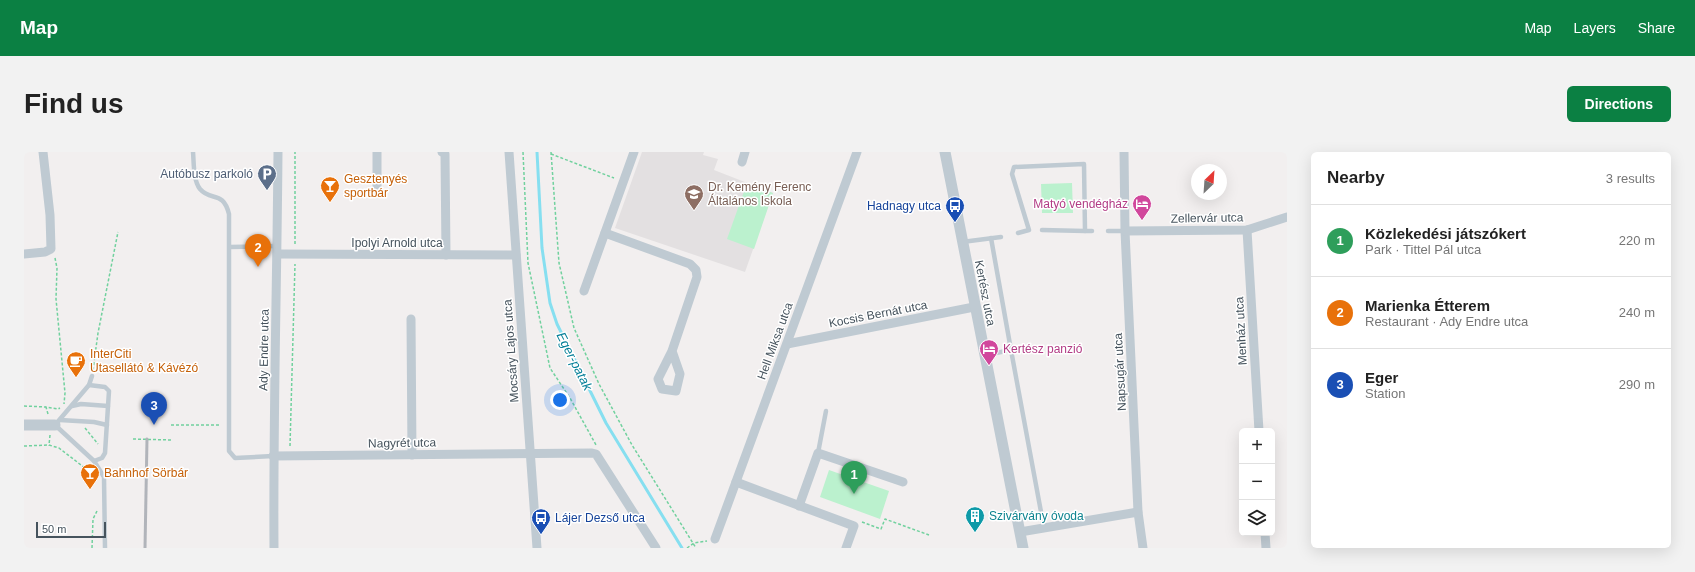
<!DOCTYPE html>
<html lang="en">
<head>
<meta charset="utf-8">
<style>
	:root { --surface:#fff; --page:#f2f2f2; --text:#222; --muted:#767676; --line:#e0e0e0; --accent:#0b8043 }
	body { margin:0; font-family:Arial,sans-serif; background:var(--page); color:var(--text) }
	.controls { position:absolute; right:12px; bottom:12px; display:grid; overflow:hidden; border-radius:6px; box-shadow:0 4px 16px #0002 }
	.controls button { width:36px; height:36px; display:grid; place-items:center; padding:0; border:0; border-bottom:1px solid var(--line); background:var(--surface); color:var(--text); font:20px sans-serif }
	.compass { position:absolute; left:1167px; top:12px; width:36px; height:36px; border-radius:50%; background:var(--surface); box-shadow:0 4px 16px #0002; rotate:25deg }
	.scale { position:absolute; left:12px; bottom:10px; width:70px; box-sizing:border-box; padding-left:4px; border:2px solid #46535d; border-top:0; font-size:11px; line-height:14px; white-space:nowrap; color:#46535d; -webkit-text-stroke:3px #fff; paint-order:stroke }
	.you { position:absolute; left:536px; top:248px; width:14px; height:14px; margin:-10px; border:3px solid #fff; border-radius:50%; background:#1a73e8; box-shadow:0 0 0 6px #1a73e833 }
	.badge { display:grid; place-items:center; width:26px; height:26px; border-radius:50%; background:var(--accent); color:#fff; font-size:13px; font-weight:700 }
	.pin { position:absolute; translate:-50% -33px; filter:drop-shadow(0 1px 2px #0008) }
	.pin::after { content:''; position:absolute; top:21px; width:14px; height:12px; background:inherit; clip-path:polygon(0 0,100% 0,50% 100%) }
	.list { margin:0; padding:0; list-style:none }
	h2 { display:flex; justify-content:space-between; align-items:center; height:52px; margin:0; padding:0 16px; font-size:17px }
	h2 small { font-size:13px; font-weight:400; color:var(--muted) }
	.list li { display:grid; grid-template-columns:26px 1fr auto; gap:12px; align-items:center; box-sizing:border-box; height:72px; padding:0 16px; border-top:1px solid var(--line) }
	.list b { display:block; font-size:15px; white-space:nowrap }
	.list p { margin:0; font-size:13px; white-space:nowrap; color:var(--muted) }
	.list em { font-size:13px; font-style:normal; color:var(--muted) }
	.icon { flex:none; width:22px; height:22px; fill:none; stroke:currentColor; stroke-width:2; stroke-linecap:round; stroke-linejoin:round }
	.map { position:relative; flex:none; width:1263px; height:396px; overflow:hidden; border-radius:6px }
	header { display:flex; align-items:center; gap:24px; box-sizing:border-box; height:56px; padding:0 20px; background:var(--accent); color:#fff }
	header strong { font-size:19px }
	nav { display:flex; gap:22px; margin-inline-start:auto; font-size:14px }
	.intro { display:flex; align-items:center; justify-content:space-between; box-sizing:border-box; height:96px; padding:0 24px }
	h1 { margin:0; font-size:28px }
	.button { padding:10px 18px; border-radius:6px; background:var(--accent); color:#fff; font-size:14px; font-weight:700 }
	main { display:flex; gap:24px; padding:0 24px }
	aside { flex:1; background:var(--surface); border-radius:6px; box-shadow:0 4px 16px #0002 }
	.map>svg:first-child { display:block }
</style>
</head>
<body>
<header>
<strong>Map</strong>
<nav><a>Map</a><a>Layers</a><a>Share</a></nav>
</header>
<div class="intro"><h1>Find us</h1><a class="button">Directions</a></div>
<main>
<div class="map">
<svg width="1263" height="396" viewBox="0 0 1263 396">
	<rect width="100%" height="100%" fill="#f2efef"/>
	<polygon fill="#e3e0e1" points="618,0 680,0 679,3 694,7 690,18 749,41 721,120 591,76"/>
	<g fill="#bbf1ce">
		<polygon points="723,31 749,41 730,97 703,87"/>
		<polygon points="1048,31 1049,61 1018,61 1017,32"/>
		<polygon points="805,318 865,339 856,367 796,345"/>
	</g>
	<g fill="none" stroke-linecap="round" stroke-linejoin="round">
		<polyline stroke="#86dff0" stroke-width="3" points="513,0 518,96 526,151 533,172 582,271 658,396"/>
		<g stroke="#71d19e" stroke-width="1.5" stroke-dasharray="3 2" stroke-linecap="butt">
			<polyline points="499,0 504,111 526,216 546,246 572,293"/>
			<polyline points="527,0 535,111 550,176 575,232 608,293 672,396"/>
			<polyline points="527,2 590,26"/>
			<polyline points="271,92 271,0"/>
			<polyline points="31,106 33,116 32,147 41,241 40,252"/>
			<polyline points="69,218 74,181 94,80"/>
			<polyline points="0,254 22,255"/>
			<polyline points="24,262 22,255 34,257 36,256"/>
			<polyline points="147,273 197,273"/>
			<polyline points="61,276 74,292"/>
			<polyline points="26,283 25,293 35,296 70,323"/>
			<polyline points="109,287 147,288"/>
			<polyline points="0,294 25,293"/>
			<polyline points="266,294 271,112"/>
			<polyline points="838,370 857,377 861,367 905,383"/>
			<polyline points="68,396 69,367 73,359"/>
			<polyline points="663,396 670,391 683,389"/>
		</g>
		<g stroke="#bfcad2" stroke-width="4.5">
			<path d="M169 0C170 11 169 28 176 37 187 50 199 38 205 62V299L211 306 249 304"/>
			<polyline points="1018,78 1061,79"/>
			<polyline points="1084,79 1101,79"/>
			<polyline points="994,81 1005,78 988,22 990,15 1060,12 1061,79 1068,79"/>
			<polyline points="938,90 977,85"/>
			<polyline points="206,95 254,94"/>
			<polyline points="987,198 1020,376"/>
			<polyline points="962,203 987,198 967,86"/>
			<polyline points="68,224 65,233 31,273 70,309 80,325 81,396"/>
			<polyline points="65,233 81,235 85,239 81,301 78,306 70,309"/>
			<polyline points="48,254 57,252 84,254"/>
			<polyline points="36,268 70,270 83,273"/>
			<polyline points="794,301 802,259"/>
		</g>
		<g stroke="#bfcad2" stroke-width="9">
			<polyline points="353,0 353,39"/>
			<polyline points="418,0 421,2 422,103"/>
			<polyline points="485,0 513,396"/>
			<polyline points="1100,0 1101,79 1114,360 1119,396"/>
			<polyline points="718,10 721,0"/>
			<polyline points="1223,78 1235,279"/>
			<polyline points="1101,79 1223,78 1263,65"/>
			<polyline points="581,81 666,112 672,118 673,125 648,199 634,227 638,237 652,239 656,222 648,199"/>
			<polyline points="0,102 21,100 27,97 26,63 19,0"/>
			<polyline points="254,102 492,103"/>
			<polyline points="560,139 610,0"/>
			<polyline points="387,167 388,303"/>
			<polyline points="763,192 950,155"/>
			<polyline points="249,304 568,301 572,302 632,396"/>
			<polyline points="712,330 830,374 822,396"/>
			<polyline points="775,354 794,301 879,330"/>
			<polyline points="996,380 1114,360"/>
			<polyline points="1241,381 1242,396"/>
			<polyline points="691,387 833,0"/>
			<path d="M250 396C249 264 253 132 254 0"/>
		</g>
		<g stroke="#bfcad2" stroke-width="11">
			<polyline points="921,0 999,396"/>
			<polyline points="0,273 31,273"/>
		</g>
		<polyline stroke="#b1b4ba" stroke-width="3" points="121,396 123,287"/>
	</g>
	<defs>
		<symbol id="parking-pin" viewBox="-11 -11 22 30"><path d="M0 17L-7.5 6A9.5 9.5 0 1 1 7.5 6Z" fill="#5c6f8a" stroke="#fff"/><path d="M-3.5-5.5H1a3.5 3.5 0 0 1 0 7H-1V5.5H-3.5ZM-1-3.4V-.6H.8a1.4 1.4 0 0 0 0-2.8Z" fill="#fff"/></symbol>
		<symbol id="bar-pin" viewBox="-11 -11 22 30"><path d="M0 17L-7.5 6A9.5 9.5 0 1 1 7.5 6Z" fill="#e8710a" stroke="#fff"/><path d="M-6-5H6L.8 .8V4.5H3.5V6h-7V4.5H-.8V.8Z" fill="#fff"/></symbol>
		<symbol id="school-pin" viewBox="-11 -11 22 30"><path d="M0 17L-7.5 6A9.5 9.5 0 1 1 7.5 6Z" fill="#8d6e63" stroke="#fff"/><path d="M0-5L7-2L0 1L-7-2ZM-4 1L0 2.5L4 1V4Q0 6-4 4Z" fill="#fff"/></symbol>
		<symbol id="hotel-pin" viewBox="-11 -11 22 30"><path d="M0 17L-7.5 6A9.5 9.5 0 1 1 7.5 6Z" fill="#d1479c" stroke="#fff"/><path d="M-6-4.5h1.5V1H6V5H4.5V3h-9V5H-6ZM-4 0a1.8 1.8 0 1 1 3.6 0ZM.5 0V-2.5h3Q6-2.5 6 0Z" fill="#fff"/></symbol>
		<symbol id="bus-pin" viewBox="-11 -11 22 30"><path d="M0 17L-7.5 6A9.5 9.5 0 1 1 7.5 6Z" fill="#1a4fb4" stroke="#fff"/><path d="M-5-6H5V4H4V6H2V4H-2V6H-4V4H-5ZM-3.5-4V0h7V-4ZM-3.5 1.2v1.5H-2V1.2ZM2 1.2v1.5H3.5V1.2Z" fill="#fff"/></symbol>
		<symbol id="cafe-pin" viewBox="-11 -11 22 30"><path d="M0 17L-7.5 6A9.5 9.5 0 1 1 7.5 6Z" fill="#e8710a" stroke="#fff"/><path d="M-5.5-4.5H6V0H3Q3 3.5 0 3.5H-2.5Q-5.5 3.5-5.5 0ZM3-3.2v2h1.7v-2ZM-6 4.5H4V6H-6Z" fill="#fff"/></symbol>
		<symbol id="building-pin" viewBox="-11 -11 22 30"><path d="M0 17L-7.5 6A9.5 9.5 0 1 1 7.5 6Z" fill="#0f9aa8" stroke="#fff"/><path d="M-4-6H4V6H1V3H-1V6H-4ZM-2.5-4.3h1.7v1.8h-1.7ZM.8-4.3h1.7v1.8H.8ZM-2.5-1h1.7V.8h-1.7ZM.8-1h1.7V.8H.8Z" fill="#fff"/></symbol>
	</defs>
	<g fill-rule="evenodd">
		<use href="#parking-pin" x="232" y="11" width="22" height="30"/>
		<use href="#bar-pin" x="295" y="23" width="22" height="30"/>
		<use href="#school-pin" x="659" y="31" width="22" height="30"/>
		<use href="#hotel-pin" x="1107" y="41" width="22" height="30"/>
		<use href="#bus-pin" x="920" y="43" width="22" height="30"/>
		<use href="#hotel-pin" x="954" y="186" width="22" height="30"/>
		<use href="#cafe-pin" x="41" y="198" width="22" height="30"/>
		<use href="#bar-pin" x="55" y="310" width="22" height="30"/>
		<use href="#building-pin" x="940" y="353" width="22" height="30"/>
		<use href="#bus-pin" x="506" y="355" width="22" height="30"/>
	</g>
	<g text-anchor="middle" stroke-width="3" stroke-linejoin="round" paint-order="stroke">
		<g font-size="12" fill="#4e5e75" stroke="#fff" text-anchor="end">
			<text x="229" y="26">Autóbusz parkoló</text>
		</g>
		<g font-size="12" fill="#c56008" stroke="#fff" text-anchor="start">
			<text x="320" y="31">Gesztenyés<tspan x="320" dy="14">sportbár</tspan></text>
			<text x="66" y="206">InterCiti<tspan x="66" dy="14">Utasellátó &amp; Kávézó</tspan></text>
			<text x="80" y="325">Bahnhof Sörbár</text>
		</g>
		<g font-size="12" fill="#785e54" stroke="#fff" text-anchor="start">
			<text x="684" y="39">Dr. Kemény Ferenc<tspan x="684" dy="14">Általános Iskola</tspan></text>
		</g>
		<g font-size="12" fill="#b23c85" stroke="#fff" text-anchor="end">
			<text x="1104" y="56">Matyó vendégház</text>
			<text x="979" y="201" text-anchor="start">Kertész panzió</text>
		</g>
		<g font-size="12" fill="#164399" stroke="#fff" text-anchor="end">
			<text x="917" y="58">Hadnagy utca</text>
			<text x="531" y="370" text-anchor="start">Lájer Dezső utca</text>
		</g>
		<g font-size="12" fill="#46535d" stroke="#fff">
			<text transform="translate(1183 66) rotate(-1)" y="4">Zellervár utca</text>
			<text x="373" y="95">Ipolyi Arnold utca</text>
			<text transform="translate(961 141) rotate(79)" y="4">Kertész utca</text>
			<text transform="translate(854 162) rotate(-11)" y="4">Kocsis Bernát utca</text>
			<text transform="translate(1217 179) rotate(-93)" y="4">Menház utca</text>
			<text transform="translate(751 189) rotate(-70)" y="4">Hell Miksa utca</text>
			<text transform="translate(240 198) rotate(-89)" y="4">Ady Endre utca</text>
			<text transform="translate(487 199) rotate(-94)" y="4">Mocsáry Lajos utca</text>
			<text transform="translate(1096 220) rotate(-93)" y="4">Napsugár utca</text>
			<text transform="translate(378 291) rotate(-1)" y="4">Nagyrét utca</text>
		</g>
		<g font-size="12" fill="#0d838f" stroke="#fff" text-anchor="start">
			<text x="965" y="368">Szivárvány óvoda</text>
		</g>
		<g font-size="13" font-style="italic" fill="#078099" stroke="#fff">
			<text transform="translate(551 209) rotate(63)" y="5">Eger-patak</text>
		</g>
	</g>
</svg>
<div class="controls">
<button>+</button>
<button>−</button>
<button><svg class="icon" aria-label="layers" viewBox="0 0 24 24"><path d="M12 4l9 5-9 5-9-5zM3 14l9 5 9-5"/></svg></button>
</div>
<svg class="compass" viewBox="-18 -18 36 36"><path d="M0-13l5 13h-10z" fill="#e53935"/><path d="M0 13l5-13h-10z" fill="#767676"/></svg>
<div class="scale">50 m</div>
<div class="you"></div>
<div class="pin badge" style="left:830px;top:342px;background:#2e9e5b">1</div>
<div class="pin badge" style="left:234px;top:115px;background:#e8710a">2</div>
<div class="pin badge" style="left:130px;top:273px;background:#1a4fb4">3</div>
</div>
<aside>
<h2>Nearby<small>3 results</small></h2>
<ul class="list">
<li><span class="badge" style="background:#2e9e5b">1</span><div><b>Közlekedési játszókert</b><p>Park · Tittel Pál utca</p></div><em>220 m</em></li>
<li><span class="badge" style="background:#e8710a">2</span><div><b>Marienka Étterem</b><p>Restaurant · Ady Endre utca</p></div><em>240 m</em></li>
<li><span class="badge" style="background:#1a4fb4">3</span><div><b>Eger</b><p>Station</p></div><em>290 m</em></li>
</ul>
</aside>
</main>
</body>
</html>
